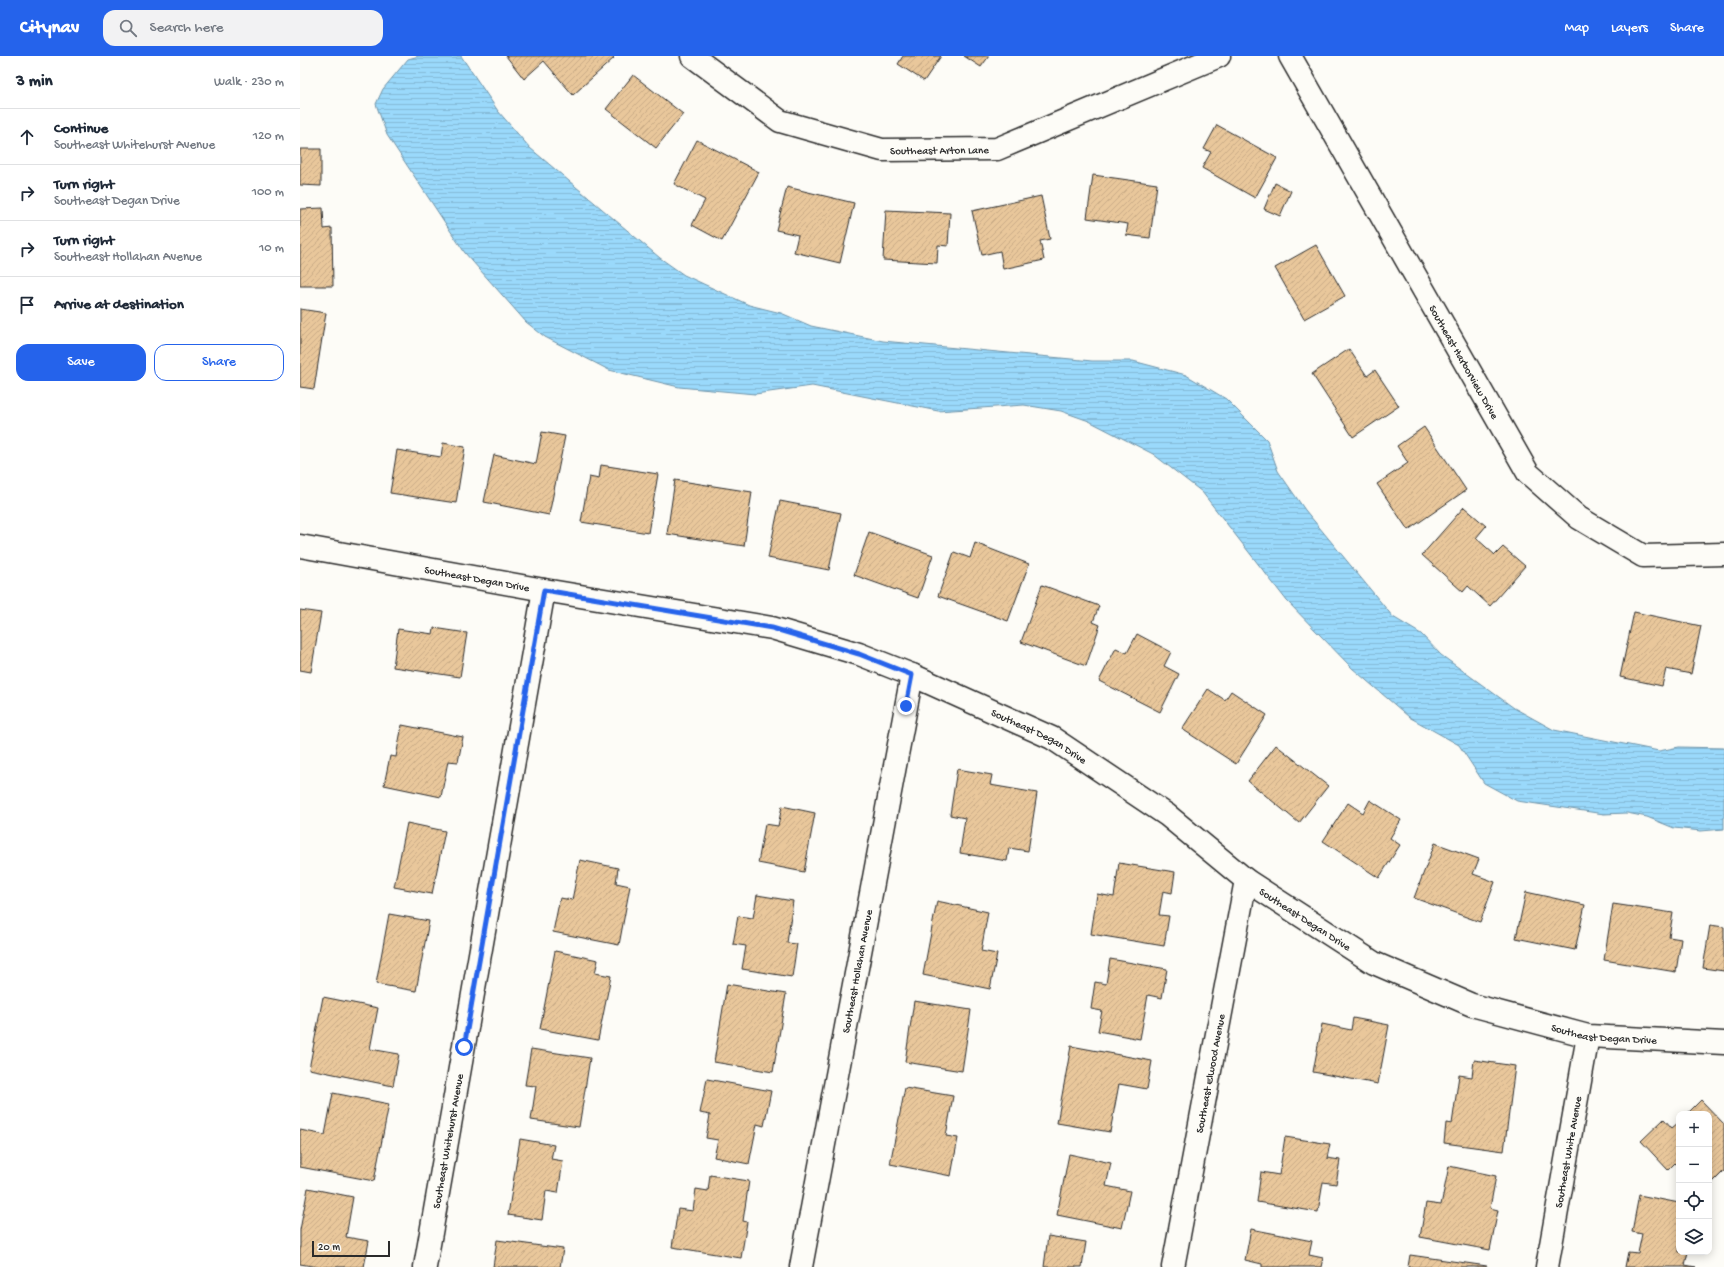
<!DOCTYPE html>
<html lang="en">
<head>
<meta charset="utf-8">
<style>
	:root { --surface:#fff; --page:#f2f2f3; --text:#1f2937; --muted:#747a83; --line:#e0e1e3; --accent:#2563eb }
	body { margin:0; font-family:"Gochi Hand",sans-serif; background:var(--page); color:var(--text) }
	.controls { position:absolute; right:12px; bottom:12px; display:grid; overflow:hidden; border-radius:8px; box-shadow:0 2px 10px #0003 }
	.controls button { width:36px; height:36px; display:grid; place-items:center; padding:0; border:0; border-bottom:1px solid var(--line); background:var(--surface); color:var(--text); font:20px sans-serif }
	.scale { position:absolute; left:12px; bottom:10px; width:78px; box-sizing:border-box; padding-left:4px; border:2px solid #2b2b2b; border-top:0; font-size:11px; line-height:14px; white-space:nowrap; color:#2b2b2b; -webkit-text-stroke:3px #fdfcf7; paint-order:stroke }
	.stop { position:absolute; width:12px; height:12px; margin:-9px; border:3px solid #2563eb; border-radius:50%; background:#fff }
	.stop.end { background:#2563eb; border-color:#fff; box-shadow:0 1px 4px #0008 }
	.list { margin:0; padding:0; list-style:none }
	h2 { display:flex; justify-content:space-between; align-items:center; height:52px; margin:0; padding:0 16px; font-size:17px }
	h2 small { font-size:13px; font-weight:400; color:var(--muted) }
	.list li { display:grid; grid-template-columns:26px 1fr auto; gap:12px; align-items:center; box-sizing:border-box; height:56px; padding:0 16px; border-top:1px solid var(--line) }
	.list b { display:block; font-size:15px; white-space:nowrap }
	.list p { margin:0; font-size:13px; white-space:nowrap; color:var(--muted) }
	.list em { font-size:13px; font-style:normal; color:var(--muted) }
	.actions { display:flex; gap:8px; padding:12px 16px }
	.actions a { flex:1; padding:9px 0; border:1px solid var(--accent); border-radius:12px; text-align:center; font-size:14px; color:var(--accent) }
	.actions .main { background:var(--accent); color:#fff }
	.icon { flex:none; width:22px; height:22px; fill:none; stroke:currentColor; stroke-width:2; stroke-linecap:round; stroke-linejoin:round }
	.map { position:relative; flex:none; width:1424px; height:1211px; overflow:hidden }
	header { display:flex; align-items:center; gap:24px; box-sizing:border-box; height:56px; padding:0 20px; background:var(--accent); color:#fff }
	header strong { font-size:19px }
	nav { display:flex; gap:22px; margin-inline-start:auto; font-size:14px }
	.search { width:280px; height:36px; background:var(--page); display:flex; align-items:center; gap:10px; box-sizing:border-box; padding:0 14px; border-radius:12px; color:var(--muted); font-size:15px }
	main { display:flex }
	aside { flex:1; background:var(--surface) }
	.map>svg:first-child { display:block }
</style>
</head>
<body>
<header>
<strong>Citynav</strong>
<div class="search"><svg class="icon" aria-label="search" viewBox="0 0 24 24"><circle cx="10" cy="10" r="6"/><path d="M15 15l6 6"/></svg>Search here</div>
<nav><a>Map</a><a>Layers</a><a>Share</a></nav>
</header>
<main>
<aside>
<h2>3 min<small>Walk · 230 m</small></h2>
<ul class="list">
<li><svg class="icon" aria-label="ahead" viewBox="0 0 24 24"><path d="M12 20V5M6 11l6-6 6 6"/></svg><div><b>Continue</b><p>Southeast Whitehurst Avenue</p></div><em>120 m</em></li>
<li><svg class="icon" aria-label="right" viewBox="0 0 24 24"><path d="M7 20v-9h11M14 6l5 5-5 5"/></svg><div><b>Turn right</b><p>Southeast Degan Drive</p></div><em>100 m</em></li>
<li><svg class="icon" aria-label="right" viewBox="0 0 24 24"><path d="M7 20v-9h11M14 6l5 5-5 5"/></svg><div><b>Turn right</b><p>Southeast Hollahan Avenue</p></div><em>10 m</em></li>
<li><svg class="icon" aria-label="arrive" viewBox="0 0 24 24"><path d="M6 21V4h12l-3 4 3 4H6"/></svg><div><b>Arrive at destination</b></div></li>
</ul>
<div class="actions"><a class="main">Save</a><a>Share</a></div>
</aside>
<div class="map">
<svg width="1424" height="1211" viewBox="0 0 1424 1211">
	<defs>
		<pattern id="water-rules" width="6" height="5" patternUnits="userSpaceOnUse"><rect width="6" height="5" fill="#9ad9fb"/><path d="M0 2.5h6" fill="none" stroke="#85bad7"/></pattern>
		<pattern id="building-hatch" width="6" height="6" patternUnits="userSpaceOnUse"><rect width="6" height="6" fill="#e9c79b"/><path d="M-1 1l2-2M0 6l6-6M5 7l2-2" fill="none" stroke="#c8ab86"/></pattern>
	</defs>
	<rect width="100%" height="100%" fill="#fdfcf7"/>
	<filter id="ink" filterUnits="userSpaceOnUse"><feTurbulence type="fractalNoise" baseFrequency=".025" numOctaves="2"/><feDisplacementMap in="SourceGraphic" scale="8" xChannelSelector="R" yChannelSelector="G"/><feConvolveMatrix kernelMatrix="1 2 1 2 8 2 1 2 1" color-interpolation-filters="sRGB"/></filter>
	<g filter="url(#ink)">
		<polygon fill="url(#water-rules)" stroke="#6e93a8" points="119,0 161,0 198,55 230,92 360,202 384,219 449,249 481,257 511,270 583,285 792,305 833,305 886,319 926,343 967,384 978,415 1005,454 1093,561 1121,578 1141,599 1214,652 1254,674 1359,695 1379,691 1424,692 1424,773 1401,775 1374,772 1347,761 1327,757 1304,758 1217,745 1184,727 1159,689 1109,661 1052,612 987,545 902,436 853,398 789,365 761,355 724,349 638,355 512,330 455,338 379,331 309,314 245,281 226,266 165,197 87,79 76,48 83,33 108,3"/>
		<g fill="url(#building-hatch)" stroke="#2b2b2b">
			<polygon points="206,0 312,0 314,2 273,39 244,5 224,23"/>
			<polygon points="603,0 641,0 624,25 598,8"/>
			<polygon points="664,0 689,0 681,11"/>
			<polygon points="333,19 383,58 356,92 306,53"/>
			<polygon points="917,69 977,102 955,142 902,112 911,96 904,93"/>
			<polygon points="397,84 459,116 422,185 392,169 405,144 374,128"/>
			<polygon points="0,93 21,93 21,130 0,129"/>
			<polygon points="793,119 857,128 850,182 826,179 828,168 787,162"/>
			<polygon points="975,127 991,135 980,160 964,153"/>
			<polygon points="487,131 554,147 540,207 494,196 498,179 476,174"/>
			<polygon points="741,140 750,183 740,185 744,204 703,213 700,195 682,199 672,155"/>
			<polygon points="23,152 24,173 32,172 33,230 0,230 0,153"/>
			<polygon points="586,154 650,157 648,190 638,189 637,207 583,204"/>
			<polygon points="1016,189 1045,240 1004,263 975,212"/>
			<polygon points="0,253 26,257 14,333 0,331"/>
			<polygon points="1049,293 1067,320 1075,314 1099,350 1053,381 1012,318"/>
			<polygon points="1124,371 1166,434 1108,474 1077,428 1108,407 1097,390"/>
			<polygon points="242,376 265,380 249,459 184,446 194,399 236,408"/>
			<polygon points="143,387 165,391 156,447 90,437 97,394 141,401"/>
			<polygon points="301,409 358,418 348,477 281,466 289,421 299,423"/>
			<polygon points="375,424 452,436 444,490 367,478"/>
			<polygon points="480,445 541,457 529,514 468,502"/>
			<polygon points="1164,451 1186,470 1176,482 1195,499 1203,491 1225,510 1190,550 1168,530 1163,536 1122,499"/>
			<polygon points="569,476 633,499 618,542 554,519"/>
			<polygon points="675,487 729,508 708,565 638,540 654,496 670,502"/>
			<polygon points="742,529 799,550 793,566 800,569 786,610 721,586"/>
			<polygon points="0,554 21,557 11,616 0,614"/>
			<polygon points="1334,556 1401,570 1391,618 1366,613 1362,630 1320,621"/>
			<polygon points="134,572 167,577 160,621 93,611 98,573 133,578"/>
			<polygon points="837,578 871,596 864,610 879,618 860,656 799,625 816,592 827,597"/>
			<polygon points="908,633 925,644 931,635 967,659 936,708 882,673"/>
			<polygon points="102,669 163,681 158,706 148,705 141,741 84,729 90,700 96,701"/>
			<polygon points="976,689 1028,730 999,767 948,725"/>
			<polygon points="657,713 692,719 690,729 737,737 728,795 709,792 707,805 660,797 665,762 650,759"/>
			<polygon points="1070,744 1101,764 1090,782 1100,789 1079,822 1023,785 1048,747 1063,757"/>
			<polygon points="482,750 515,757 504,816 458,807 465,768 478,770"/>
			<polygon points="107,767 145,775 132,838 94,831"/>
			<polygon points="1135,787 1179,803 1173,818 1195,826 1180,866 1114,842"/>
			<polygon points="280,804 318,812 316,827 330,830 319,889 253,876 260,842 272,844"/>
			<polygon points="819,807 875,816 872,837 863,835 859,859 869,860 864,890 791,878 797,838 814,841"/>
			<polygon points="1226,836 1285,849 1275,894 1216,882"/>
			<polygon points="457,839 493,845 487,887 497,888 492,921 442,913 446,890 433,888 438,860 453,862"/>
			<polygon points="637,845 688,856 681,895 697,898 690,933 623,919"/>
			<polygon points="1313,848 1373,857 1369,881 1381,883 1376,916 1304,904"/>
			<polygon points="89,858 129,865 116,935 76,928"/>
			<polygon points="1410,869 1424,871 1424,915 1403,912"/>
			<polygon points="255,895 298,904 295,917 311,920 298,984 240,973"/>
			<polygon points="810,903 867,913 862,942 848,939 840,983 798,975 802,955 791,953 795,926 806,928"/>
			<polygon points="427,928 486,938 473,1016 414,1006"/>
			<polygon points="23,941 78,952 70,993 99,998 93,1030 9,1013"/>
			<polygon points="614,945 671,954 662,1015 605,1006"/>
			<polygon points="1053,962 1089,969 1078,1028 1013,1016 1022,968 1051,974"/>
			<polygon points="771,990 852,1005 847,1033 819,1028 810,1076 757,1067"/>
			<polygon points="231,993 290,1002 279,1071 231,1064 236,1030 225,1029"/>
			<polygon points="1174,1004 1215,1010 1204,1095 1144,1087 1146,1067 1152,1068 1159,1019 1172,1021"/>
			<polygon points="407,1023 471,1035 464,1070 457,1068 449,1108 414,1101 418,1084 406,1082 410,1059 400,1057"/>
			<polygon points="605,1032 653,1040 646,1080 658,1082 651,1120 590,1108"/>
			<polygon points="33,1037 89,1048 74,1125 0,1111 0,1074 25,1079"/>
			<polygon points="1401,1044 1424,1068 1424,1115 1409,1130 1409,1058 1387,1058"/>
			<polygon points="1364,1063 1372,1072 1379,1066 1379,1112 1375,1107 1368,1114 1341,1085"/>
			<polygon points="985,1081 1030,1088 1027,1102 1040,1104 1036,1128 1023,1126 1018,1156 957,1146 961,1116 979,1119"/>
			<polygon points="220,1083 254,1089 251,1103 263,1105 258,1137 246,1135 242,1164 208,1159"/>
			<polygon points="769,1098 811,1107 806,1130 830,1135 822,1172 757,1159"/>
			<polygon points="1149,1110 1196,1120 1190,1152 1198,1154 1190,1194 1120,1181 1126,1147 1141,1149"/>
			<polygon points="410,1119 449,1125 443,1165 447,1166 441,1202 372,1191 378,1153 393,1155 396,1133 408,1135"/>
			<polygon points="8,1132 53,1141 46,1181 69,1185 64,1211 18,1211 0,1208 0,1174"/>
			<polygon points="1339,1139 1379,1147 1379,1196 1388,1196 1385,1209 1396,1211 1325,1211 1328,1196 1338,1197 1342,1178 1332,1176"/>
			<polygon points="951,1173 1012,1185 1009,1199 1023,1202 1021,1211 962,1211 962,1208 945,1204"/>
			<polygon points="748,1180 786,1186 782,1211 744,1211"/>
			<polygon points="197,1184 263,1193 260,1211 193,1211"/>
			<polygon points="1110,1199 1187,1210 1187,1211 1108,1211"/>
		</g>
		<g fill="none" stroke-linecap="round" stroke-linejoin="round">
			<defs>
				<g id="minor">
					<path id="s1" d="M392 0 480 65 582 94 697 93 919 0"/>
					<path id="s2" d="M990 0 1228 417 1279 462 1343 500 1424 498"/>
					<path id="s3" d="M0 490 244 534 472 572 559 598 612 619 752 682 867 759 946 824 1074 907 1172 949 1288 980 1424 987"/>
					<path id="s4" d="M125 1211 244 534"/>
					<path id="s5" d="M501 1211 612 619"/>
					<path id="s6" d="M873 1211 946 824"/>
					<path id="s7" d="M1247 1211 1288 980"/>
				</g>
			</defs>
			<use href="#minor" stroke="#2b2b2b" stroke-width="25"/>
			<use href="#minor" stroke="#fdfcf7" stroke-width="22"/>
		</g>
	</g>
	<g fill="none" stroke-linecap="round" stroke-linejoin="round" filter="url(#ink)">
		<polyline stroke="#2563eb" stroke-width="5" points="164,991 244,534 472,572 559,598 612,619 606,650"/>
	</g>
	<g text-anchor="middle" stroke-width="3" stroke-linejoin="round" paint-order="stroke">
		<g font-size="11" fill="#2b2b2b" stroke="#fdfcf7">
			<text dy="4" stroke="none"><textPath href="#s1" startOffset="273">Southeast Arton Lane</textPath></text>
			<text dy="4" stroke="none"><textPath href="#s2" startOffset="352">Southeast Harborview Drive</textPath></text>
			<text dy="4" stroke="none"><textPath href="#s3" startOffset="180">Southeast Degan Drive</textPath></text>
			<text dy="4" stroke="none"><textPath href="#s3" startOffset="768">Southeast Degan Drive</textPath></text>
			<text dy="4" stroke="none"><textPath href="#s3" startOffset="1092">Southeast Degan Drive</textPath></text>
			<text dy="4" stroke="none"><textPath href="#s5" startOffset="301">Southeast Hollahan Avenue</textPath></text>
			<text dy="4" stroke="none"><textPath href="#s3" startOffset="1416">Southeast Degan Drive</textPath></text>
			<text dy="4" stroke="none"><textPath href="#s6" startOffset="197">Southeast Elwood Avenue</textPath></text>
			<text dy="4" stroke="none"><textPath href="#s4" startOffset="128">Southeast Whitehurst Avenue</textPath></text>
			<text dy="4" stroke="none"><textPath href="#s7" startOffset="117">Southeast White Avenue</textPath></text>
		</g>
	</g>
</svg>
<div class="controls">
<button>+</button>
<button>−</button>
<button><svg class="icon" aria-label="locate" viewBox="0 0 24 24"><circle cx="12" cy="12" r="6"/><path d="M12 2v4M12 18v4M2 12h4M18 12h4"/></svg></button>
<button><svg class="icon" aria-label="layers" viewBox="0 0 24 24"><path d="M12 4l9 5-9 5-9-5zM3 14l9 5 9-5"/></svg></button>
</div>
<div class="scale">20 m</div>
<div class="stop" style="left:164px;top:991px"></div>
<div class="stop end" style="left:606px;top:650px"></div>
</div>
</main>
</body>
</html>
